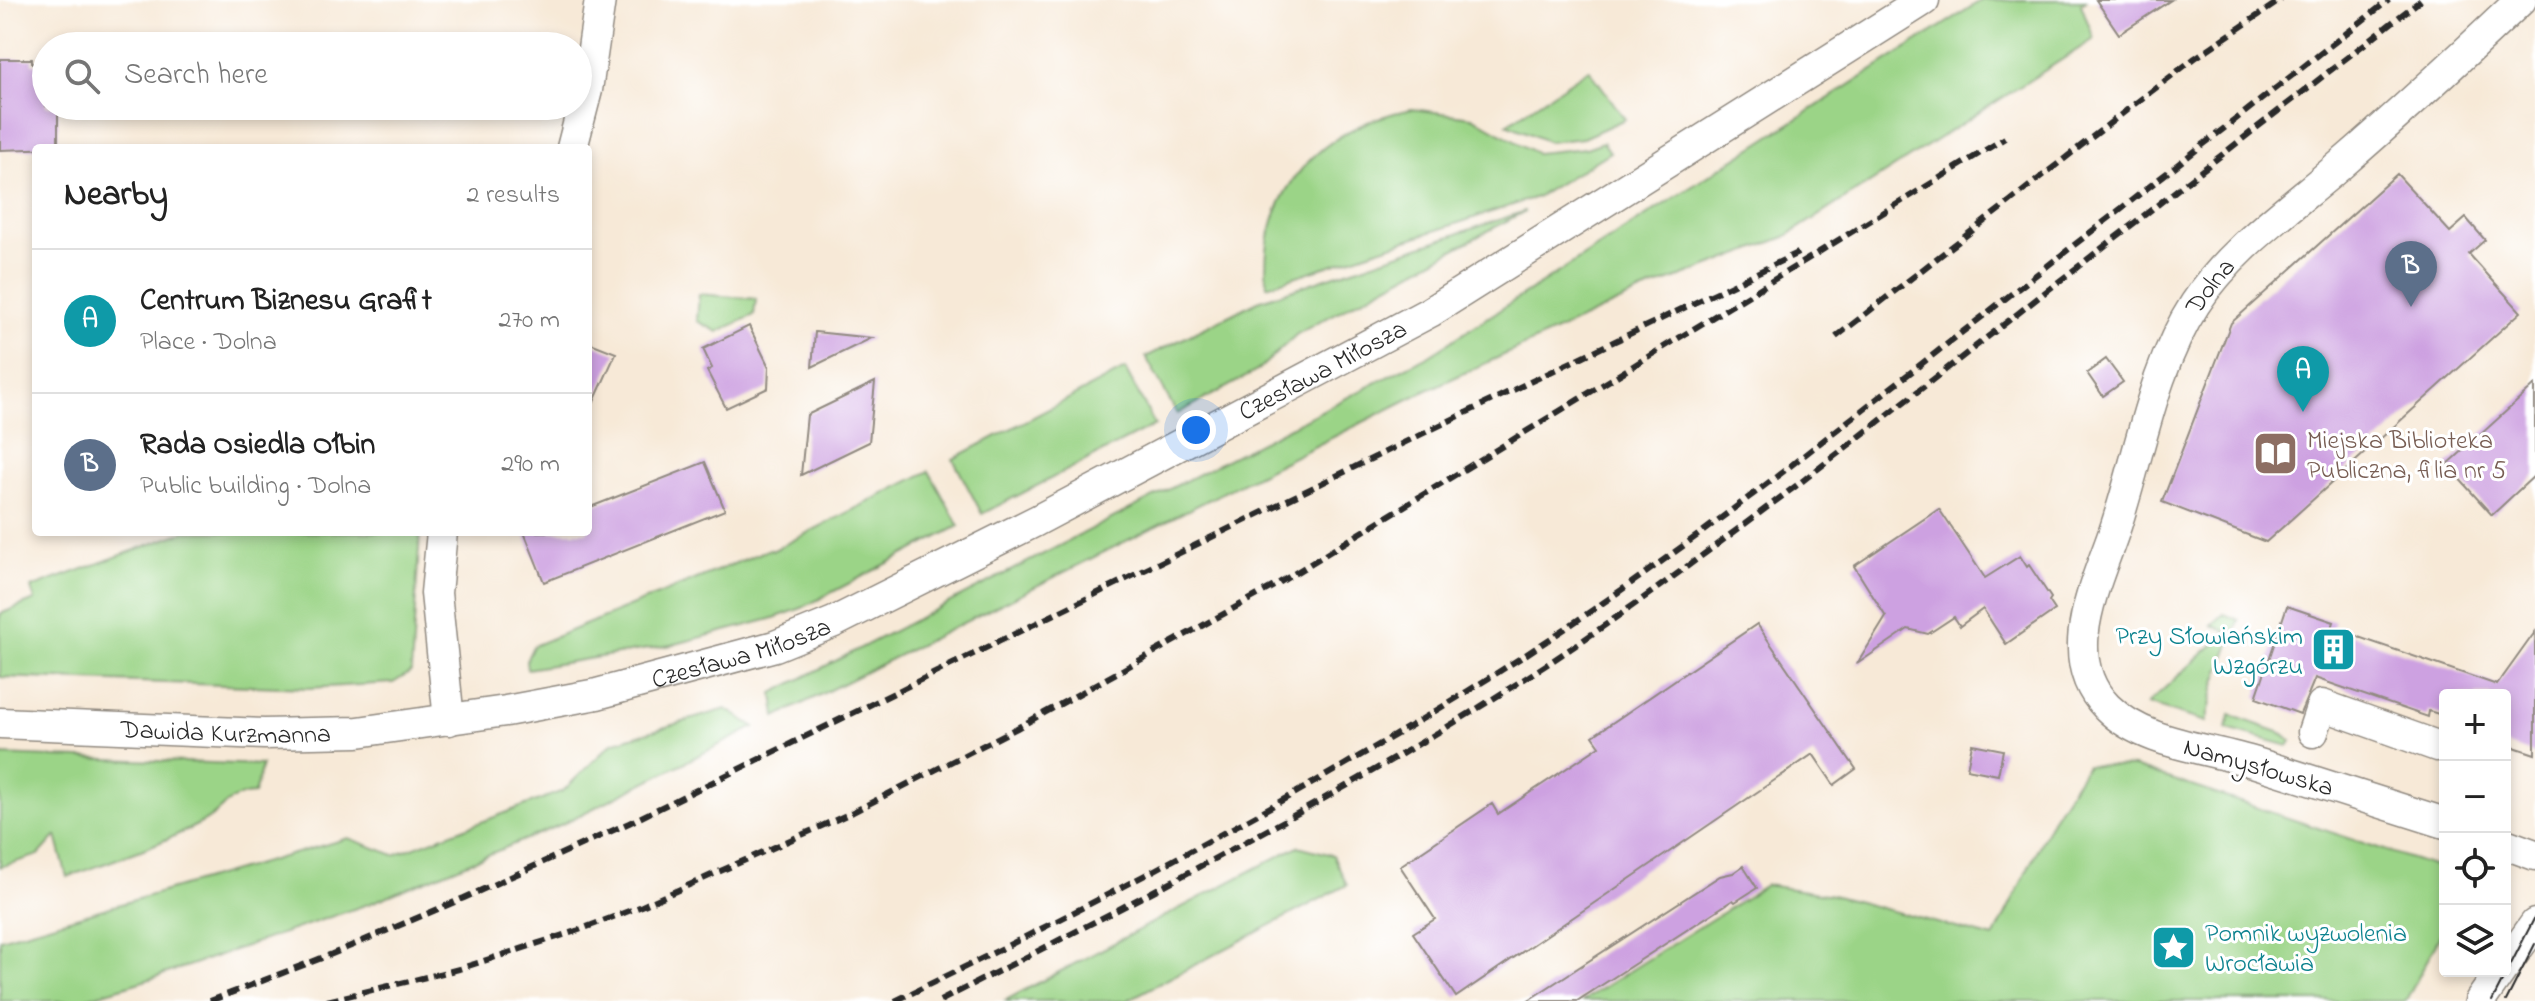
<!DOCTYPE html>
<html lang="en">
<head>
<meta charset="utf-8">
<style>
	:root { --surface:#fff; --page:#f2f2f2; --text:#222; --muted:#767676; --line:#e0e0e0; --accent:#2563eb }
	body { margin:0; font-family:"Indie Flower",sans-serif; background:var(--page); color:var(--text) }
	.controls { position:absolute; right:24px; bottom:24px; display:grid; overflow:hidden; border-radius:8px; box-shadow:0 4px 12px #0003 }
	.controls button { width:72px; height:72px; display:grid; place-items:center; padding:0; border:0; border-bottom:2px solid var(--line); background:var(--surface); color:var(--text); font:40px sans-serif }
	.you { position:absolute; left:1196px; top:430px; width:28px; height:28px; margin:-20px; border:6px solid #fff; border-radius:50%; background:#1a73e8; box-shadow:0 0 0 12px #1a73e833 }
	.badge { display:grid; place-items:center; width:52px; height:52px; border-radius:50%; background:var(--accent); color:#fff; font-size:26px; font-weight:700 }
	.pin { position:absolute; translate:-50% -66px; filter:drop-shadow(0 2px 4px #0008) }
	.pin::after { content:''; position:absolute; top:42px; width:28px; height:24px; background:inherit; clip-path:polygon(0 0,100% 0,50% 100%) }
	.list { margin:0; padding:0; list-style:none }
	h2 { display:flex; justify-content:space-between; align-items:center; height:104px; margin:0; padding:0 32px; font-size:34px }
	h2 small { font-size:26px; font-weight:400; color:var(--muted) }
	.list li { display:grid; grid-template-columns:52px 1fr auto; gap:24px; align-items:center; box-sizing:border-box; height:144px; padding:0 32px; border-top:2px solid var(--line) }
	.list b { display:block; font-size:30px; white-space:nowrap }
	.list p { margin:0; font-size:26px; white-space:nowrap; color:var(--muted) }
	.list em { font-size:26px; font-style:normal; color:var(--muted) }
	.icon { flex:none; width:44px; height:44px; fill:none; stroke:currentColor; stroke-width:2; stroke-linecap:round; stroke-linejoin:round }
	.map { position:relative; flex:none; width:2535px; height:1001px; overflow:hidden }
	.search { position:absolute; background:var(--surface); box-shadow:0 4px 12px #0003; left:32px; top:32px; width:560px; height:88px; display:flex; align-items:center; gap:20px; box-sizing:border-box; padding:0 28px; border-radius:44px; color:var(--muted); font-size:30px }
	.panel { position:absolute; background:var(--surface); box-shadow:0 4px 12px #0003; left:32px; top:144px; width:560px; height:392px; border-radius:8px }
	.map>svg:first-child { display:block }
</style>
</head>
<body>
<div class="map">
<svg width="2535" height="1001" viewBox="0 0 2535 1001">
	<rect width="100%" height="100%" fill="#fff"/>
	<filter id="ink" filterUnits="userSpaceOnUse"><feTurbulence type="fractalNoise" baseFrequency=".0125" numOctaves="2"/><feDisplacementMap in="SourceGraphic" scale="16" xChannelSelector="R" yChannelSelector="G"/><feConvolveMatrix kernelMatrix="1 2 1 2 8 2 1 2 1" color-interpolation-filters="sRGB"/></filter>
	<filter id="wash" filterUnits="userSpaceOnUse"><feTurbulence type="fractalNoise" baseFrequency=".006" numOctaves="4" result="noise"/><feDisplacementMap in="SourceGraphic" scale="32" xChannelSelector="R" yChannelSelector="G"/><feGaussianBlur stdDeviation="1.8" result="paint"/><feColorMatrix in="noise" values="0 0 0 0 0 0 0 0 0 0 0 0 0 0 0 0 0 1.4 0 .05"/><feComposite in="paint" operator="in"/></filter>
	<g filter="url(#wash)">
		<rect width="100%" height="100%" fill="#f7e9d7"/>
		<g fill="#9bd487" stroke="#638059" stroke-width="2">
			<polygon points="1982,0 2086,0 2081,4 2094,39 1785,237 1641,292 1421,393 776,717 773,693 1428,356"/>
			<polygon points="1589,69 1625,119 1583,138 1549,142 1507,124"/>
			<path d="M1412 109 1472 117 1536 153 1586 148 1603 142 1610 152 1537 197 1267 286C1258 191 1322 126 1412 109Z"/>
			<polygon points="1525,211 1297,334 1257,371 1177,414 1146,357 1258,301"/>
			<polygon points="699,294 756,299 754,315 718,332 697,321"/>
			<polygon points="1125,369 1155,425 982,514 953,459"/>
			<polygon points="929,471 959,526 802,608 771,619 672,645 527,669 526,661 533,646 770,549 772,551"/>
			<polygon points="184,532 420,532 411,672 393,683 309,688 0,677 0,614 35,600 31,588"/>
			<polygon points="2224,614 2239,620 2216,682 2206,722 2147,704 2227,632 2212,625"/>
			<polygon points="726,709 755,727 560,825 371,903 147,980 77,1001 0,1001 0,939 348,838 394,855 563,791 612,743"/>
			<polygon points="2230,715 2284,734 2292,741 2289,746 2227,729"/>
			<path d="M0 755 262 765 254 794C224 795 224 812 201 823 159 845 112 861 67 877L56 836 39 855 0 867Z"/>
			<polygon points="2087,765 2134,767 2445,870 2445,926 2406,1001 1582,1001 1766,885 1832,895 1994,938 2054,816"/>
			<polygon points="1298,846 1333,855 1347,885 1126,1001 1004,1001"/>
		</g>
		<g id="blocks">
			<g fill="#cda1e1">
				<polygon points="2096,0 2171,0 2119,34"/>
				<polygon points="0,59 32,59 32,64 45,64 46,106 58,106 58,148 0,150"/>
				<polygon points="2397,174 2450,232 2466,218 2485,240 2469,254 2521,312 2266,542 2162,502 2231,323"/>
				<polygon points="749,326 769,367 768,388 726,408 707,371 712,368 703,349"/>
				<polygon points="815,332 872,338 812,367"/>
				<polygon points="588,342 616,353 588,415"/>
				<polygon points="2106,359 2123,382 2103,396 2087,373"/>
				<polygon points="875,382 869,442 801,475 807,415"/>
				<polygon points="2535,385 2535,475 2492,515 2447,465"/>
				<polygon points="705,462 725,510 544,582 524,532 588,532 588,508"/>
				<polygon points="1939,509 1985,578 2020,556 2027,567 2029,565 2051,598 2049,601 2055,610 2006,644 1983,609 1960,626 1954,617 1928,634 1908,629 1857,664 1886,617 1854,566"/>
				<polygon points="2287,606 2334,622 2332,628 2497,685 2535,632 2535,754 2505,744 2505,695 2445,695 2445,716 2429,711 2428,717 2315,678 2300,714 2256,698"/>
				<polygon points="1757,624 1856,769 1834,785 1813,754 1456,997 1413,933 1435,919 1400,866 1492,804 1498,814 1600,746 1593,736"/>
				<polygon points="1972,744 2003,750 1998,775 1967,769"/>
				<polygon points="1743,866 1757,888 1735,902 1733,900 1577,1001 1527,1001 1720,876 1733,873"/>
			</g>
		</g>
	</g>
	<g filter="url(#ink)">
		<use href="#blocks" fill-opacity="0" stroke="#918a81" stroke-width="2"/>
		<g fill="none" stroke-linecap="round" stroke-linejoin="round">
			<defs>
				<g id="minor">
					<polyline points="572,148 587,90 600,0"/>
					<polyline points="442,532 436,593 449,720"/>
					<path id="s1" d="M0 723 264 734 358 732 506 711 597 694 775 646 834 622 1036 521 1430 312 1924 0"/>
					<polyline points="2313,732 2322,705 2437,746"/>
					<path id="s2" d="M2445 823C2382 803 2319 783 2256 763 2206 747 2145 745 2107 707 2058 658 2096 585 2114 532 2140 456 2151 372 2195 304 2230 250 2289 209 2338 167 2401 113 2461 57 2521 0"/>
					<polyline points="2505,844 2535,855"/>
					<polyline points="2505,966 2535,924"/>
					<polyline points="2480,1001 2501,971"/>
				</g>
			</defs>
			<use href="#minor" stroke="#918a81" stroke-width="33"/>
			<use href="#minor" stroke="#fff" stroke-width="30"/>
			<g stroke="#2b2b2b" stroke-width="2">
				<polyline points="2492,1001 2535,917"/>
				<polyline points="2506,1001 2535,944"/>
			</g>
			<g stroke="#2b2b2b" stroke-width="6" stroke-dasharray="12 6" stroke-linecap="butt">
				<polyline points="1836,337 2132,106 2195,58 2281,0"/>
				<polyline points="210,1001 332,954 464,898 629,823 1428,431 1798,253"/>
				<polyline points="327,1001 459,969 579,930 642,906 851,813 1017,728 1274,586 2005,138"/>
				<path d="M895 1001C1109 898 1319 786 1519 659 1609 601 1695 538 1780 474L2389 0"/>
				<path d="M940 1001C1140 899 1340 797 1529 676 1621 617 1708 551 1796 486L2421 0"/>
			</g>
		</g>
	</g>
	<defs>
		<symbol id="library-square" viewBox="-11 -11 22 22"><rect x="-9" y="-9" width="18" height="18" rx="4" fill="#8d6e63" stroke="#fff"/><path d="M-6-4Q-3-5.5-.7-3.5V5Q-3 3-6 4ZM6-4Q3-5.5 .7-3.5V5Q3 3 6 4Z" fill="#fff"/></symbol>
		<symbol id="building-square" viewBox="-11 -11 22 22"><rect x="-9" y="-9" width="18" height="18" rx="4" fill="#0f9aa8" stroke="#fff"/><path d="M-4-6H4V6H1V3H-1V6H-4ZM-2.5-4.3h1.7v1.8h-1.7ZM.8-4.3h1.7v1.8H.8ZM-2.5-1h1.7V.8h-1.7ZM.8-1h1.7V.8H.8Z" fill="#fff"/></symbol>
		<symbol id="sight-square" viewBox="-11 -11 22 22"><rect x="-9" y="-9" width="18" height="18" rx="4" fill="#0f9aa8" stroke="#fff"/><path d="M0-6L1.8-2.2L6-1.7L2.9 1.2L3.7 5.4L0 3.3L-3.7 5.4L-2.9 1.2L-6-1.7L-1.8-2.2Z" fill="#fff"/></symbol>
	</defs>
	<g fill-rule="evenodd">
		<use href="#library-square" x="2250" y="428" width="51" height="51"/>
		<use href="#building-square" x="2308" y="624" width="51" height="51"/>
		<use href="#sight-square" x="2148" y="922" width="51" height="51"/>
	</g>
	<g text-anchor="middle" stroke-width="6" stroke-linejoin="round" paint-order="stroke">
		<g font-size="26" fill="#2b2b2b" stroke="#fff">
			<text dy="9" stroke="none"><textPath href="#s2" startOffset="812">Dolna</textPath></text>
			<text dy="9" stroke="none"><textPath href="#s1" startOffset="1398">Czesława Miłosza</textPath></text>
			<text dy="9" stroke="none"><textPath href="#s1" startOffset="750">Czesława Miłosza</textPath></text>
			<text dy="9" stroke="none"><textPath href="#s1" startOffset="226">Dawida Kurzmanna</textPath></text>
			<text transform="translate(2259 766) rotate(16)" y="9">Namysłowska</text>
		</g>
		<g font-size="26" fill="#785e54" stroke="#fff" text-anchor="start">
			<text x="2307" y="448">Miejska Biblioteka<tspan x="2307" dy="30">Publiczna, filia nr 5</tspan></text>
		</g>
		<g font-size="26" fill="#0d838f" stroke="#fff" text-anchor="end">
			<text x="2303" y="644">Przy Słowiańskim<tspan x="2303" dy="30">Wzgórzu</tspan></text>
			<text x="2205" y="941" text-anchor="start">Pomnik wyzwolenia<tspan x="2205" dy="30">Wrocławia</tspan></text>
		</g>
	</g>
</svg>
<div class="controls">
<button>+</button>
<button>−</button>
<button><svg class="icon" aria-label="locate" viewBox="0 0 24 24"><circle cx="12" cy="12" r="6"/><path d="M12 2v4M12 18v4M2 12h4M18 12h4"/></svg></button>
<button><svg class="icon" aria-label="layers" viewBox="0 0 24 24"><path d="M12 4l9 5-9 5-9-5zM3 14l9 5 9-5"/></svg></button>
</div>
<div class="you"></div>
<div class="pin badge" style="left:2303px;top:412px;background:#0f9aa8">A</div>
<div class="pin badge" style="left:2411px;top:307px;background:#5c6f8a">B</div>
<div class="search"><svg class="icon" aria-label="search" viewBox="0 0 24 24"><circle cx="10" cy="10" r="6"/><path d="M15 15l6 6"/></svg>Search here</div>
<section class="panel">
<h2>Nearby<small>2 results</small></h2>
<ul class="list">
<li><span class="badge" style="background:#0f9aa8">A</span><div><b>Centrum Biznesu Grafit</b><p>Place · Dolna</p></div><em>270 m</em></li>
<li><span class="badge" style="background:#5c6f8a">B</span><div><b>Rada Osiedla Ołbin</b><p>Public building · Dolna</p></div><em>290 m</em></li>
</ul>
</section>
</div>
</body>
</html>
